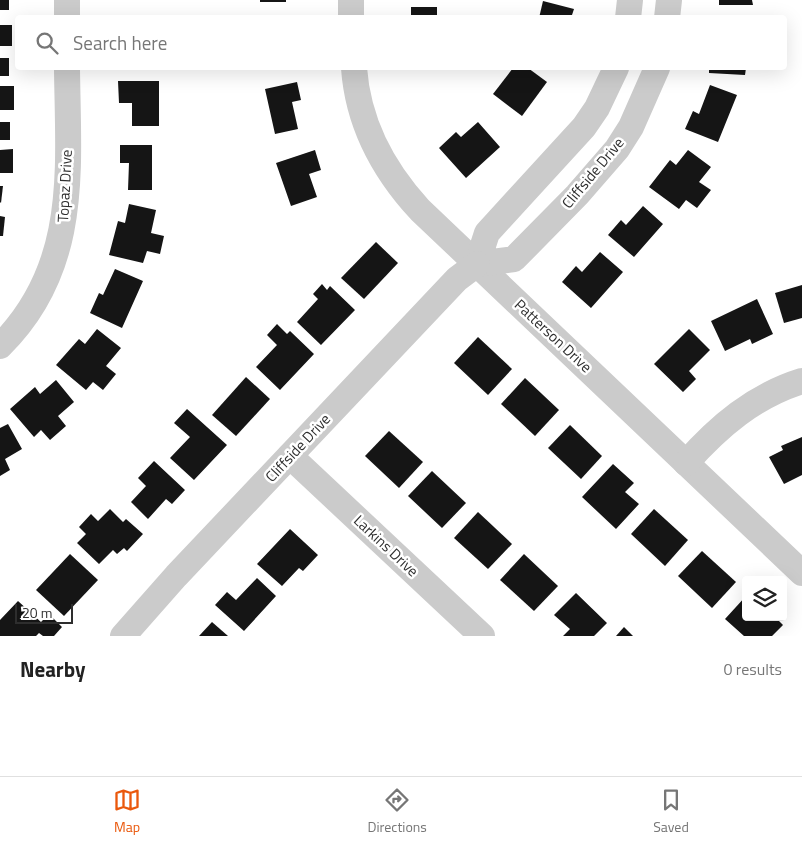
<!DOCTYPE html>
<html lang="en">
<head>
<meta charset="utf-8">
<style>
	:root { --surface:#fff; --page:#f2f2f2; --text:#222; --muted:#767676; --line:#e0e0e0; --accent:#ea580c }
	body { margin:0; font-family:"Titillium Web",sans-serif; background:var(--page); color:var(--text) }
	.controls { position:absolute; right:15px; bottom:15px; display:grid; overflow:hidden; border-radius:5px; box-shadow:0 5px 20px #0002 }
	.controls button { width:45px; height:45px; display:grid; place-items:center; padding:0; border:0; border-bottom:1px solid var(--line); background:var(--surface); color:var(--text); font:25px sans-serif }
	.scale { position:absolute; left:15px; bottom:12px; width:58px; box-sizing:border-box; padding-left:5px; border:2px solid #2e2e2e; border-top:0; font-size:14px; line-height:18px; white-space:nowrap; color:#2e2e2e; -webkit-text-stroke:4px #fff; paint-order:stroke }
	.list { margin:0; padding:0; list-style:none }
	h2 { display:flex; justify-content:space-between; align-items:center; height:65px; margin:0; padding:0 20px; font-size:21px }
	h2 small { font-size:16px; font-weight:400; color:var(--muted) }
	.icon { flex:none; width:28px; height:28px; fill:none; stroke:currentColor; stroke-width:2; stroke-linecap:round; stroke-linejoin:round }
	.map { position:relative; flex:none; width:802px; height:636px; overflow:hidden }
	.search { position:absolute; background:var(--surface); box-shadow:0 5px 20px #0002; left:15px; right:15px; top:15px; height:55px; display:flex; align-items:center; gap:12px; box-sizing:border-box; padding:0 18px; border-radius:5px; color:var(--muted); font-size:19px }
	.sheet { height:140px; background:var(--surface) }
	nav { display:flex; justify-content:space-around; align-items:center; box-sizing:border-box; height:70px; border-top:1px solid var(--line); background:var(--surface); font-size:14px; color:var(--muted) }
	nav a { display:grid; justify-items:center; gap:2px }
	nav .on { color:var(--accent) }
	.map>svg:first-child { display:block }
</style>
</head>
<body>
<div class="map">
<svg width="802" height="636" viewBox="0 0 802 636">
	<rect width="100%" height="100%" fill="#fff"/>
	<g fill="#151515">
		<rect x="0" y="0" width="9" height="10"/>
		<rect x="260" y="0" width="26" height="2"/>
		<polygon points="719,0 752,0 753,5 719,5"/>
		<polygon points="543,1 574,9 571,18 539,18"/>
		<rect x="411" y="7" width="26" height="11"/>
		<rect x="0" y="25" width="12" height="21"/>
		<rect x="0" y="58" width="9" height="18"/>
		<polygon points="513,68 528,68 547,82 522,116 493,94"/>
		<polygon points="709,68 746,68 745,75 709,73"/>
		<polygon points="118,81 159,81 159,126 132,126 132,103 119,103"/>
		<polygon points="297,82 301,100 292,102 298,129 275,134 265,89"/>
		<polygon points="710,85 737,95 718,142 685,129 693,111 699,114"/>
		<rect x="0" y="86" width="14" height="24"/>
		<rect x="0" y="122" width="10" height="18"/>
		<polygon points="478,122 500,147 466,178 439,148 456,132 461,137"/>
		<polygon points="120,145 152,145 152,190 128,190 129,163 120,163"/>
		<polygon points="13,149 13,173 0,173 0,150"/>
		<polygon points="315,150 321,170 309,174 317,197 291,206 276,163"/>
		<polygon points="688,150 711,167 699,182 711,190 697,208 686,200 679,209 649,187 670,160 676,165"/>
		<polygon points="0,186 3,186 1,203 0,202"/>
		<polygon points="129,204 156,210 151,233 164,236 160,254 147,251 143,263 109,255 118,221 125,223"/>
		<polygon points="643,206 663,224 634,257 608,235 621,220 626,225"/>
		<polygon points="0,216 5,217 3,236 0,236"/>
		<polygon points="376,242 398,263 364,299 341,278"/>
		<polygon points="600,252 623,272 591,308 562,282 576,266 582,272"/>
		<polygon points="115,269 143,281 122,328 90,313 99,293 103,295"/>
		<polygon points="322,284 327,290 330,286 355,310 321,345 297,322 318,299 313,294"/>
		<polygon points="802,285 802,318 784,323 775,293"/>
		<polygon points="757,299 773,334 752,344 750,339 725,351 711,321"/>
		<polygon points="277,324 287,334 290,331 314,354 280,390 256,367 277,345 267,335"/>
		<polygon points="97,329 121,348 106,366 116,374 103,390 93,382 86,390 56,365 79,339 85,344"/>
		<polygon points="689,329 710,350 689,371 696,379 683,392 654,364"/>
		<polygon points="478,337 512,369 488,395 454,363"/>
		<polygon points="246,377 270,399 236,436 212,415"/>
		<polygon points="525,378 559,410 535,436 501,404"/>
		<polygon points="56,380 74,402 58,416 66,426 50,440 41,430 34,437 10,409 35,387 40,394"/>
		<polygon points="187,409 227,445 194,480 170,458 190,437 174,423"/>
		<polygon points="8,424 22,449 5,459 10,470 0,476 0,428"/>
		<polygon points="570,425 602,456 581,479 548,448"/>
		<polygon points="389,431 423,462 399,488 365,456"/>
		<polygon points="802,437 802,475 784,484 769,457 783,450 781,446"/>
		<polygon points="154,461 185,490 172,504 166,499 148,519 131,502 146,486 138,478"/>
		<polygon points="613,464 634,483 625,492 639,504 616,529 582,497"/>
		<polygon points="432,471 466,503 442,528 408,496"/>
		<polygon points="110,509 123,522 126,519 143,534 127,551 124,548 117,554 113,550 99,564 77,543 86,534 79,527 91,514 98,521"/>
		<polygon points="654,509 688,540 665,566 631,534"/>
		<polygon points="478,512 512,544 488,569 454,538"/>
		<polygon points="290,529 318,555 303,571 299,568 282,586 257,564"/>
		<polygon points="702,551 736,582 712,608 678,576"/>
		<polygon points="70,554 98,580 64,616 36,590"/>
		<polygon points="524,554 558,586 534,611 500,580"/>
		<polygon points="257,578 276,596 244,631 215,605 227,592 236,600"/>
		<polygon points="576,593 607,623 594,636 563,636 570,629 554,615"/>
		<polygon points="746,596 746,617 775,617 783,625 772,636 744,636 725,619"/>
		<polygon points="18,601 41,622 49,614 62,627 54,636 43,636 39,633 36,636 0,636 0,620"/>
		<polygon points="212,622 228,636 199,636"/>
		<polygon points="624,627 633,636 616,636"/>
	</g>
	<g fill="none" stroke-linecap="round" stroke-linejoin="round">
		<g stroke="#cbcbcb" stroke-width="26">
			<polyline points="67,0 67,18"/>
			<polyline points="351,0 351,18"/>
			<polyline points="628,18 630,0"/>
			<polyline points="667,18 669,0"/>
			<path d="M354 68C358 123 383 170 420 210L802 573"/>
			<polyline points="616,68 597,108 584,127 487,233 477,264 514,259 577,195 617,149 631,127 657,68"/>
			<path d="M0 346C80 267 68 169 67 68"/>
			<polyline points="290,456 482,636"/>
			<path d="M686 463C719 426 754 396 802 381"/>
			<polyline points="123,636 176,576 457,279 477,264"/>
		</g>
	</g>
	<g text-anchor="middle" stroke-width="5" stroke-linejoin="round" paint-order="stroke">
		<g font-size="15" fill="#2e2e2e" stroke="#fff">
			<text transform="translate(593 173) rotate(-50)" y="5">Cliffside Drive</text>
			<text transform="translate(65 186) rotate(-87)" y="5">Topaz Drive</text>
			<text transform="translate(553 336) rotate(43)" y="5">Patterson Drive</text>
			<text transform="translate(298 448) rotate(-47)" y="5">Cliffside Drive</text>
			<text transform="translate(386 546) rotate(43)" y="5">Larkins Drive</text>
		</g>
	</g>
</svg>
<div class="controls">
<button><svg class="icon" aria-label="layers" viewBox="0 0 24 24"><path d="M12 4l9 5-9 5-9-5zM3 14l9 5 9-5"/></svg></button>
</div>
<div class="scale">20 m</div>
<div class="search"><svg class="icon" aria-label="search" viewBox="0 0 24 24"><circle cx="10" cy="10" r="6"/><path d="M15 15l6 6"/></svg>Search here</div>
</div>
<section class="sheet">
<h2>Nearby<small>0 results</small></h2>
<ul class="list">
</ul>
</section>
<nav>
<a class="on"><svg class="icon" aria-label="map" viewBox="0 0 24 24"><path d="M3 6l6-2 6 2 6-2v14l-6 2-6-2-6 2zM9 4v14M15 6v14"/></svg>Map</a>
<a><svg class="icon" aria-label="directions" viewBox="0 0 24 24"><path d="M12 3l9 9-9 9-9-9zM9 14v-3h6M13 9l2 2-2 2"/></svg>Directions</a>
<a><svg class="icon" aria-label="saved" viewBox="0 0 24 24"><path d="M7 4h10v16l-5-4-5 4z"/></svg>Saved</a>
</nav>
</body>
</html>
